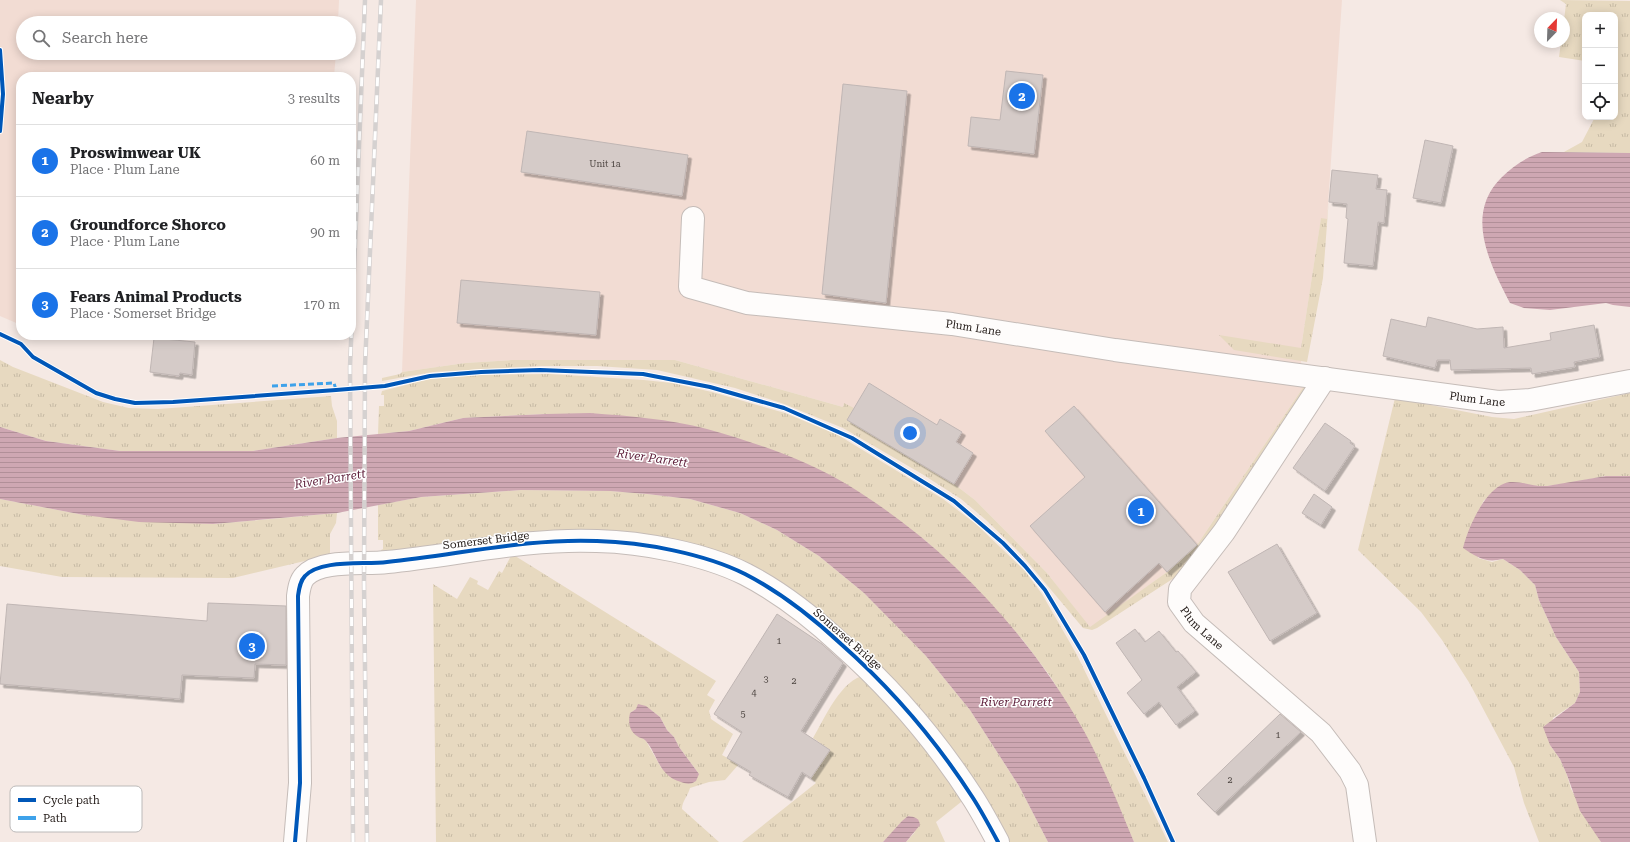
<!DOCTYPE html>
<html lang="en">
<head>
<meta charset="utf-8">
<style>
	:root { --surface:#fff; --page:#f2f2f2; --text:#202124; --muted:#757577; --line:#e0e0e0; --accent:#1a73e8 }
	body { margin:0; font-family:"Roboto Serif",serif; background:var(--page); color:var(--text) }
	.controls { position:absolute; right:12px; top:12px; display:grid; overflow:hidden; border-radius:8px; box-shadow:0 2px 10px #0003 }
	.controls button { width:36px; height:36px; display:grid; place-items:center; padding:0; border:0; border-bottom:1px solid var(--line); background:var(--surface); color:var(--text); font:20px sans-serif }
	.compass { position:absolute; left:1534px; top:12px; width:36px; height:36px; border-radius:50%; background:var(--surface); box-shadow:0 2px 10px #0003; rotate:23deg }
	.you { position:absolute; left:910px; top:433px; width:14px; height:14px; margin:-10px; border:3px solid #fff; border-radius:50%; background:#1a73e8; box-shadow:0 0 0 6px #1a73e833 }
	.badge { display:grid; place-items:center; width:26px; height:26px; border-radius:50%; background:var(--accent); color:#fff; font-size:13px; font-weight:700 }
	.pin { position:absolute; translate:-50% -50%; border:2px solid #fff; box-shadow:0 1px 4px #0006 }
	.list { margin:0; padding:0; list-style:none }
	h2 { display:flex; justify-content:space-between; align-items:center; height:52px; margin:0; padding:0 16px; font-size:17px }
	h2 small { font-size:13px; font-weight:400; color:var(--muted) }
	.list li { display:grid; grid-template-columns:26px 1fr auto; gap:12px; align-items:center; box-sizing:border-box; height:72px; padding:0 16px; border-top:1px solid var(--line) }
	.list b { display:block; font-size:15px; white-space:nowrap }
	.list p { margin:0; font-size:13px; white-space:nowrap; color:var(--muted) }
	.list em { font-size:13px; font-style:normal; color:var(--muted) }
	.icon { flex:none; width:22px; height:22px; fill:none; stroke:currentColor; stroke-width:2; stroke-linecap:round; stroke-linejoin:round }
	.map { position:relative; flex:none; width:1630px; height:842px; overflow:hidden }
	.search { position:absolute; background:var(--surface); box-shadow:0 2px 10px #0003; left:16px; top:16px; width:340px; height:44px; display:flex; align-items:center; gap:10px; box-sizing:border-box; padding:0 14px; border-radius:22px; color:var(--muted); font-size:15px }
	.panel { position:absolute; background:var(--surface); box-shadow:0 2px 10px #0003; left:16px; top:72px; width:340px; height:268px; border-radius:16px }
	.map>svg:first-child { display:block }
</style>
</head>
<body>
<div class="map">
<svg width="1630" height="842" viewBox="0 0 1630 842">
	<defs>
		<pattern id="grass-tufts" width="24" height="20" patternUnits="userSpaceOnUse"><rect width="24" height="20" fill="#e7d9c0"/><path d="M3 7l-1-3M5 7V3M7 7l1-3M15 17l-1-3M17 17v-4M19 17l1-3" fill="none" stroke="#c6baa4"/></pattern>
		<pattern id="water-rules" width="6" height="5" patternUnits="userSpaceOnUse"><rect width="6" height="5" fill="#cea7b2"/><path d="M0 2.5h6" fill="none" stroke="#b18f98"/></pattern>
		<filter id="shadow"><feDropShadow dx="3.5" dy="3.5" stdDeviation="0" flood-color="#0004"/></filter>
	</defs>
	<rect width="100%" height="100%" fill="#f5e9e4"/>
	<g fill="#f2dcd3">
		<polygon points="0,0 339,0 338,23 23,23 23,53 336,53 334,77 21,77 21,325 0,316"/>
		<polygon points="416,0 1342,0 1327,219 1321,219 1301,348 1301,361 1304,386 1197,545 1167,572 1090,628 1047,573 975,500 954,484 847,419 844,404 843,407 675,360 512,360 465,363 402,372"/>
	</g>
	<g fill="url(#grass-tufts)" fill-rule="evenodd">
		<polygon points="1560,0 1630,1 1630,153 1564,152 1582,142 1595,117 1615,117 1615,15 1585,15 1585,61 1559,57 1561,42 1564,42 1564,20 1566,4"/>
		<polygon points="1329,197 1323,278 1307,362 1234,350 1219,335 1301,348 1321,218 1327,219"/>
		<polygon points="0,360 13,367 103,402 129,408 158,409 331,396 332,406 337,421 337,438 253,451 120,451 46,441 0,427"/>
		<polygon points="512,360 675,360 843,407 844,403 854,408 848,420 954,484 975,500 1047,573 1090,627 1167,572 1197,545 1304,386 1309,388 1183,576 1174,578 1097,628 1092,630 1083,628 1021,554 986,520 961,499 922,474 843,428 784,404 735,388 657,370 597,366 541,366 433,372 382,381 382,378 400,374 402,372 465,363"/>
		<polygon points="549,374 644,380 672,383 712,392 785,413 838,435 943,499 976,524 1025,571 1042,594 1077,655 1168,842 1134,842 1084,732 1050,676 1022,639 961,573 927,542 889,513 846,485 776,452 546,414 463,418 409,431 378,434 379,406 384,406 384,395 381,395 382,391 429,379 480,375"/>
		<polygon points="1630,393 1630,476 1605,476 1570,483 1539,487 1524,484 1484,500 1476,517 1478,558 1492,562 1503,559 1520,570 1535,585 1539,600 1556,637 1579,672 1580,692 1575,703 1553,718 1550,745 1560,759 1567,775 1571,789 1601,842 1539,842 1524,803 1514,767 1470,684 1442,640 1421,612 1358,550 1395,398 1492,417 1514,419"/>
		<polygon points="521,490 610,491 647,494 690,499 740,513 777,530 819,556 864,593 926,656 970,710 1019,786 1048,842 1006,842 891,681 693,548 381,557 381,550 383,549 383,540 378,540 378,505 421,497"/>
		<polygon points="0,499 84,515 214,524 337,513 336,523 330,534 330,555 233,578 62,577 0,566"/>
		<path d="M512 554 716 681 707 695 715 700 709 711 711 719 733 734 722 755 739 764 725 780 709 782 690 788C688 796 682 801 682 809L719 842H436L433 584 457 599 470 577 478 581 477 584 488 590 499 571 502 573ZM636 709 651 710 660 717 667 730 674 737 679 747 699 774 662 769 630 713Z"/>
		<path d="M866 675 966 798 936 822 945 842H906L915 832 885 840 883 842H742L816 783 811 778 830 750 813 738C825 718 841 679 866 675Z"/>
	</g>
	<g fill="url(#water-rules)">
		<path d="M1542 152 1630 153V307L1613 305 1606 303 1550 310 1524 308 1510 303C1490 264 1464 215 1501 178 1513 166 1525 158 1542 152Z"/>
		<path d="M590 413C629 416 669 419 707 429 754 442 806 460 848 485 946 545 1027 631 1084 731 1103 765 1119 806 1134 842H1048L1019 786 970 710 926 656 864 593 819 556 777 530 740 513 690 499 647 494 610 491 521 490 421 497 337 513 213 524 139 522 84 515 0 499V427L46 441 120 451H253L337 438 409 431 463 418 546 414Z"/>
		<path d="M1606 476H1630V842H1601L1580 811 1567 775 1560 759 1550 745 1543 727 1575 703 1580 692 1579 672 1556 637 1539 600 1535 585 1520 570 1503 559C1486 563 1478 558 1463 548 1468 528 1486 485 1510 482 1522 481 1534 487 1547 486Z"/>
		<path d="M638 704 646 706 660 717 667 730 674 737 679 747 699 774 696 781C690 785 687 784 681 782 658 776 658 754 645 740 643 738 639 738 637 736 629 731 628 721 630 713L636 709Z"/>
		<path d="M908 816C915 817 919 818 920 825L906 842H883L902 821Z"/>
	</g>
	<g fill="#d5cbc8" stroke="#c0b6b4" filter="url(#shadow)">
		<polygon points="1006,71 1043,75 1034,154 968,146 971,117 1000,120"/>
		<polygon points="843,84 907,91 886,303 822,294"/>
		<polygon points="527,131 688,155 682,196 521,172"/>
		<polygon points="1425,140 1453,146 1441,203 1413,198"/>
		<polygon points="1332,170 1378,175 1376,189 1387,190 1384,223 1378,222 1373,266 1344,263 1348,219 1346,218 1347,204 1329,202"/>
		<polygon points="461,280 600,292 596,335 457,323"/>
		<polygon points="1428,317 1477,329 1503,327 1504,348 1551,340 1550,333 1594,325 1600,357 1574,362 1575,367 1532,374 1531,368 1451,370 1450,360 1437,360 1435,368 1383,356 1391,319 1426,327"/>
		<polygon points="154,338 195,342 192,375 180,373 179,376 150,372"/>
		<polygon points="869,383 937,425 940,419 962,432 956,442 973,453 954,484 847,420"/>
		<polygon points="1074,406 1197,545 1167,572 1159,563 1105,612 1030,526 1085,477 1045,431"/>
		<polygon points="1325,423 1351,441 1350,443 1355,446 1325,491 1293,468"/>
		<polygon points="1314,494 1332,507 1321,525 1302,513"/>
		<polygon points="1277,544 1317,613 1270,641 1228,572"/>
		<polygon points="208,603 286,606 286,665 255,664 254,678 182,675 180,699 0,684 7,604 207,621"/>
		<polygon points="777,614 822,644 843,663 801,731 830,750 811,778 802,772 788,797 749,775 751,772 727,758 742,732 714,714"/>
		<polygon points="1135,629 1145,642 1159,631 1176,652 1178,651 1196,672 1177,687 1195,711 1176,725 1159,702 1144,714 1127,693 1142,680 1116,643"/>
		<polygon points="1280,714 1301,732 1215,812 1197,794"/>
	</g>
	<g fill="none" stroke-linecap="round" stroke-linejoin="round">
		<defs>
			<g id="minor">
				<path id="s1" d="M693 218 690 287 747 303 952 324 1115 350 1498 402 1530 400 1630 381"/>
				<path id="s2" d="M1325 378 1224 532 1180 589 1179 602 1194 623 1321 733 1350 771 1357 785 1365 842"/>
				<path d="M295 842 300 783 298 596C299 589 300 581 305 576 321 559 364 565 387 562 457 555 527 538 597 541 643 542 705 554 745 574 780 592 812 617 841 644 893 690 935 739 973 798 982 812 990 827 998 842"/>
			</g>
		</defs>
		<use href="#minor" stroke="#c5bcb8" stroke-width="24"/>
		<use href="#minor" stroke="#fefcfb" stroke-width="22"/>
		<defs>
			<g id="rail">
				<polyline points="353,842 350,367 365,0"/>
				<polyline points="367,842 364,581 365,366 381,0"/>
			</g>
		</defs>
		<use href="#rail" stroke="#d5d1d0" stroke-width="4.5"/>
		<use href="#rail" stroke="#fff" stroke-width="3" stroke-dasharray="9" stroke-linecap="butt"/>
		<polyline stroke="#3ea2ea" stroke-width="3" stroke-dasharray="6 3" stroke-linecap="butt" points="272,386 334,383 336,390"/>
		<defs>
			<g id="cycleway">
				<polyline points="0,50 3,94 0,131"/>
				<polyline points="0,334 21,344 33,357 96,393 115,399 135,403 173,402 336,390 385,386 430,376 481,372 540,370 643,374 710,387 784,408 852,438 954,501 1003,543 1025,566 1045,590 1084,655 1144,778 1173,842"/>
				<path d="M295 842 300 783 298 596C299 589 300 581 305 576 321 559 364 565 387 562 457 555 527 538 597 541 643 542 705 554 745 574 780 592 812 617 841 644 893 690 935 739 973 798 982 812 990 827 998 842"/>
			</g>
		</defs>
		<use href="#cycleway" stroke="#fff" stroke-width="6"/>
		<use href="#cycleway" stroke="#0057b8" stroke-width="4"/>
	</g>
	<g text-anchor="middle" stroke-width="3" stroke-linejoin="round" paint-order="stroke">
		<g font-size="9" fill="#4e4642">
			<text x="605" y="167">Unit 1a</text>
			<text x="779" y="644">1</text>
			<text x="766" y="682">3</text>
			<text x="794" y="684">2</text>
			<text x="754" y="696">4</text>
			<text x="743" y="717">5</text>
			<text x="1278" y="738">1</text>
			<text x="1230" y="783">2</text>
		</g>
		<g font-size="11" fill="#211916" stroke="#fff">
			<text dy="4" stroke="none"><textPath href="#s1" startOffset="356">Plum Lane</textPath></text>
			<text dy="4" stroke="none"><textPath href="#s1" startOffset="865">Plum Lane</textPath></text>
			<text transform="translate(486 540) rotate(-7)" y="4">Somerset Bridge</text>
			<text dy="4" stroke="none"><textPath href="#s2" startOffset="304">Plum Lane</textPath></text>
			<text transform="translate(848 639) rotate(41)" y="4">Somerset Bridge</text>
		</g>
		<g font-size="12" font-style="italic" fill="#61233e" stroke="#fff">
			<text transform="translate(652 458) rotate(8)" y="4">River Parrett</text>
			<text transform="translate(330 479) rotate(-9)" y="4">River Parrett</text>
			<text x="1016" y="706">River Parrett</text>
		</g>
	</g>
	<rect x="10" y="786" width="132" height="46" rx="6" fill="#fff" stroke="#bcbab9" stroke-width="1"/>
	<rect x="18" y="798" width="18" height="4" fill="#0057b8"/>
	<rect x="18" y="816" width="18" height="4" fill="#3ea2ea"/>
	<g font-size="11" fill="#211916">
		<text x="43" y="804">Cycle path</text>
		<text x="43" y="822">Path</text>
	</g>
</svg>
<div class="controls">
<button>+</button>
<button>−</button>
<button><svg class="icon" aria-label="locate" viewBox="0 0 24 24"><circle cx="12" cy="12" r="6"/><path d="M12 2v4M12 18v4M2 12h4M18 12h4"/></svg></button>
</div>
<svg class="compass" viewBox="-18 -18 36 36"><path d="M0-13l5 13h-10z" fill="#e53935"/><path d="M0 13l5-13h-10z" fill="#757577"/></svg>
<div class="you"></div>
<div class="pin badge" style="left:1141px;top:511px">1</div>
<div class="pin badge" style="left:1022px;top:96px">2</div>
<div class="pin badge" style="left:252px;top:646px">3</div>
<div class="search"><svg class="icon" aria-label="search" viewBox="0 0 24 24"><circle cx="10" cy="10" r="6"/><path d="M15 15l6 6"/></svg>Search here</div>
<section class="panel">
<h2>Nearby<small>3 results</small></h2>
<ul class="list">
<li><span class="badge">1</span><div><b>Proswimwear UK</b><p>Place · Plum Lane</p></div><em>60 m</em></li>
<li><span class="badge">2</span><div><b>Groundforce Shorco</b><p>Place · Plum Lane</p></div><em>90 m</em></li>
<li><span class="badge">3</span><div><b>Fears Animal Products</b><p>Place · Somerset Bridge</p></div><em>170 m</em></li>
</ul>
</section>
</div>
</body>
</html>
